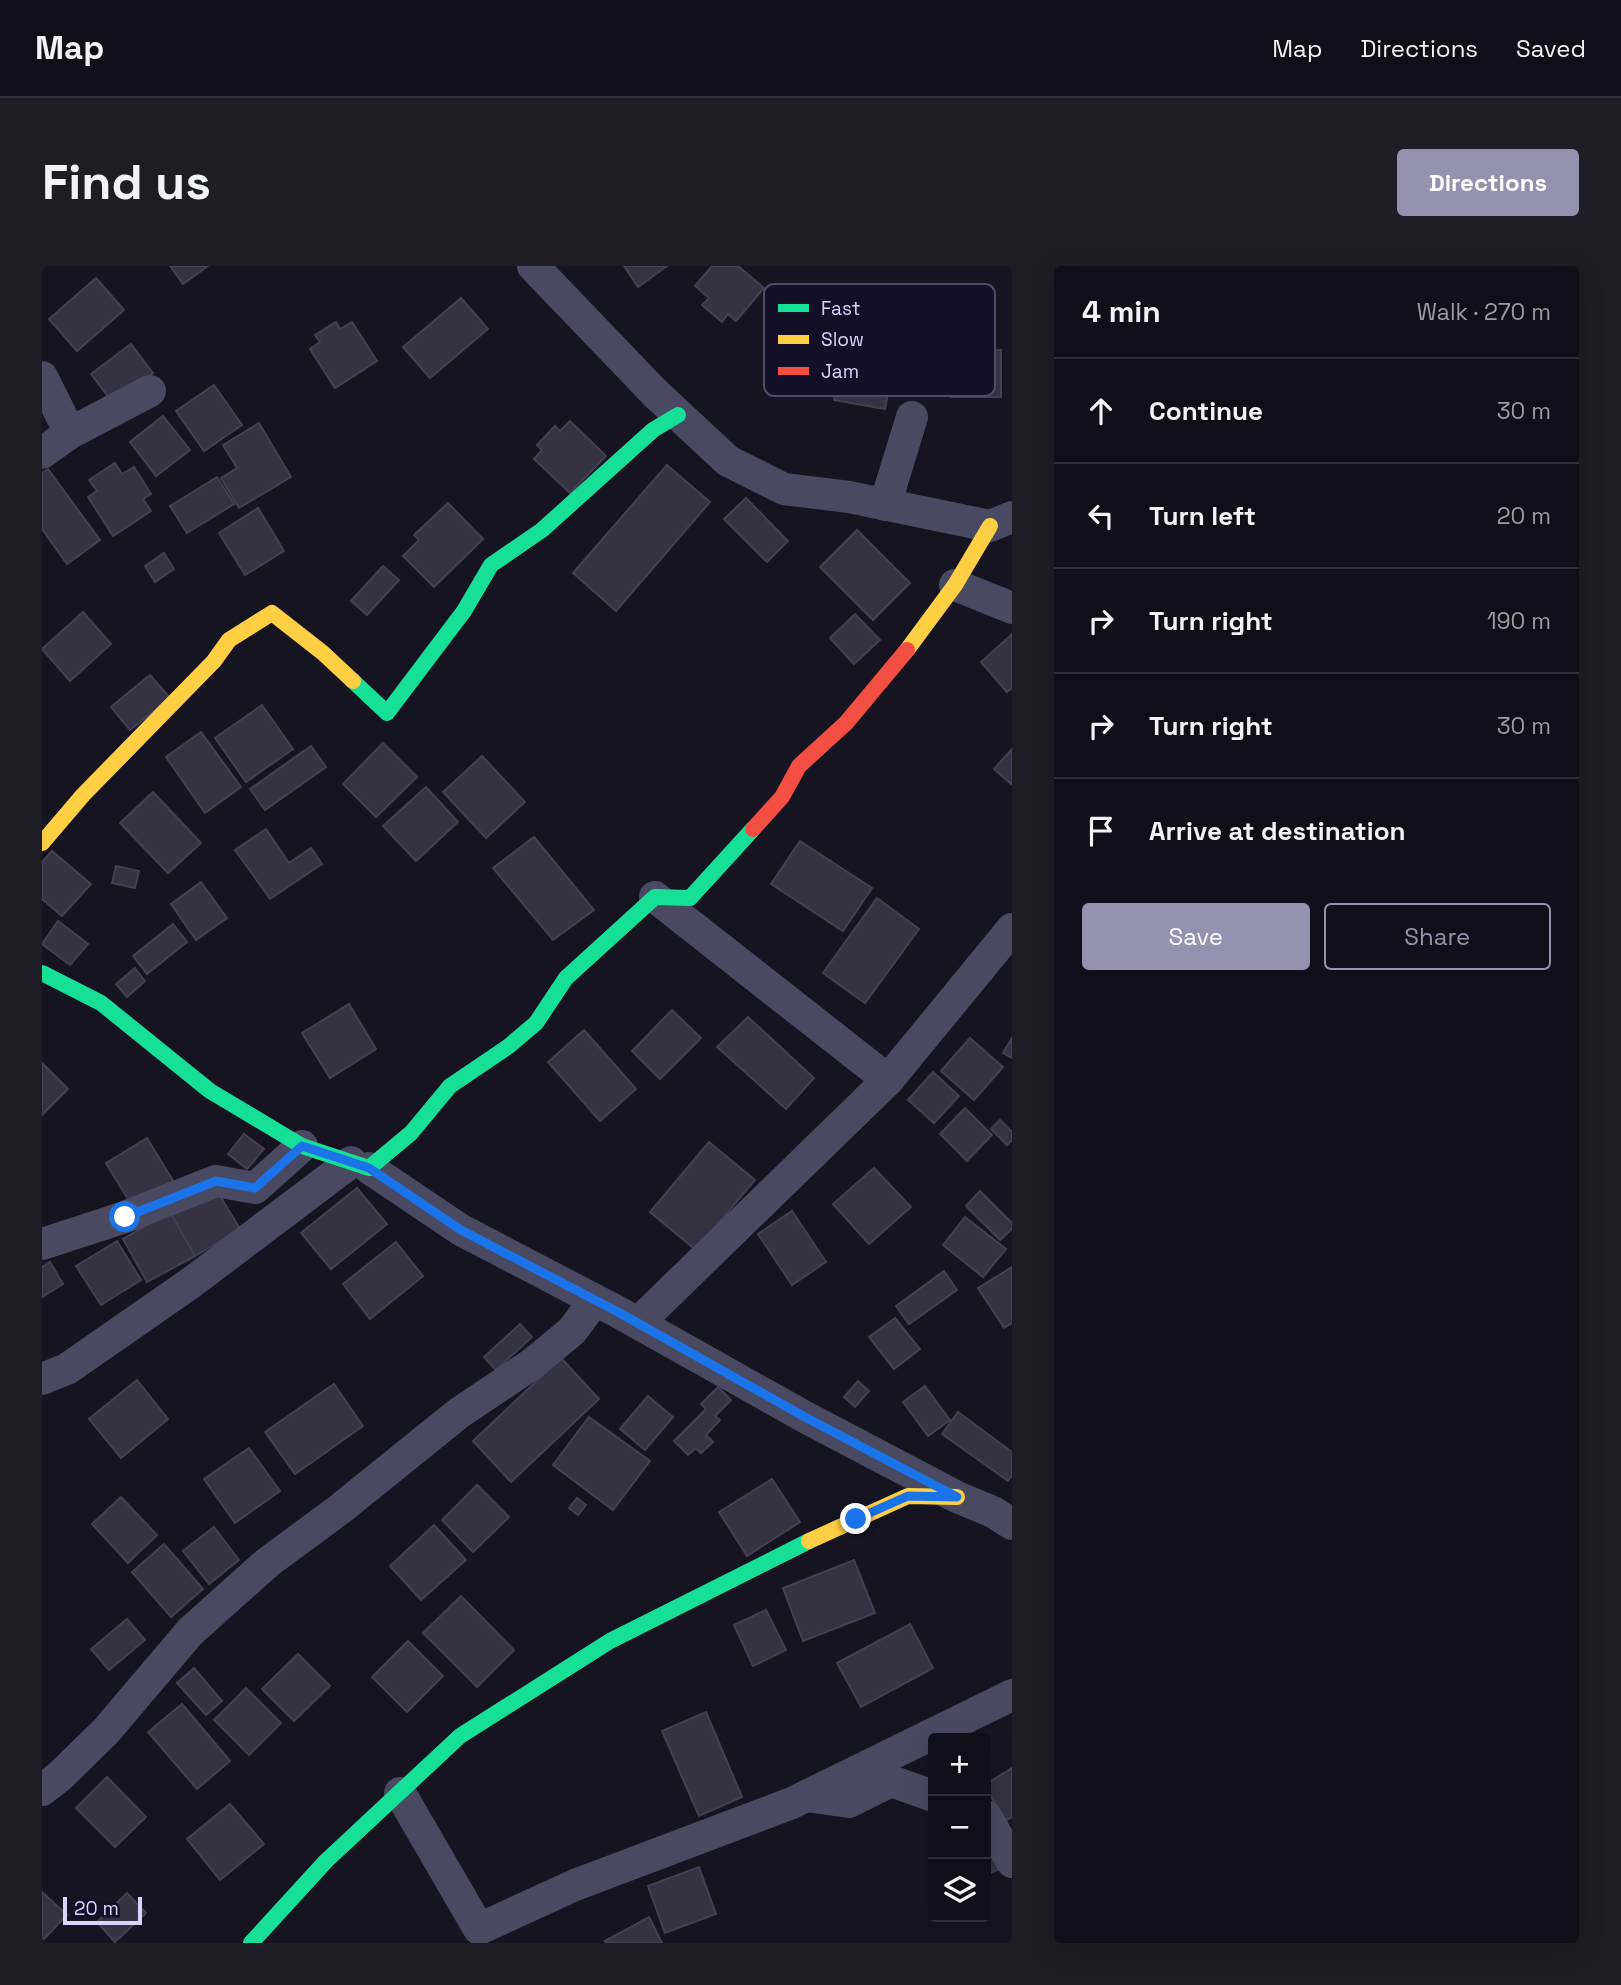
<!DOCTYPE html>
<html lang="en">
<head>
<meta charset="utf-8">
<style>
	:root { --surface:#100f19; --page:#1e1d26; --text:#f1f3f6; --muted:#9c9ca2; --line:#302f38; --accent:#9591b1 }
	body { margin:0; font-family:"Space Grotesk",sans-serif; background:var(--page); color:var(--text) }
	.controls { position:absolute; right:21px; bottom:21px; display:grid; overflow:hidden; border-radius:7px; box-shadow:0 7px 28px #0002 }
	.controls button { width:63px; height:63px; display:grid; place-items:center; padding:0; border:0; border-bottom:2px solid var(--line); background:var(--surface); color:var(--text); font:35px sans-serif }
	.scale { position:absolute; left:21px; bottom:18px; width:79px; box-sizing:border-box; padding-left:7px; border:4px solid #d9d4ff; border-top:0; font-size:19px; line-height:24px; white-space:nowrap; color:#d9d4ff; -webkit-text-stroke:5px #130f26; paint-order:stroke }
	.stop { position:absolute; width:21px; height:21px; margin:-16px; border:5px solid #1a73e8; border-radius:50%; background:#fff }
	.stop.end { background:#1a73e8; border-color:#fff; box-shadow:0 2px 7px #0008 }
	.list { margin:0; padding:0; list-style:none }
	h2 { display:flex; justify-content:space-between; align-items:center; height:91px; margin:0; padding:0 28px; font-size:30px }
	h2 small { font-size:23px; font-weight:400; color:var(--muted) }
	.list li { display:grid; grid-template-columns:46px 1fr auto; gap:21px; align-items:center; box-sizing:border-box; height:105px; padding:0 28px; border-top:2px solid var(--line) }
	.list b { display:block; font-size:26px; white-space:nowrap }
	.list em { font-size:23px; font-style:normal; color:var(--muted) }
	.actions { display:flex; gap:14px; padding:21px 28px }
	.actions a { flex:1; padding:16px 0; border:2px solid var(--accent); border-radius:7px; text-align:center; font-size:24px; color:var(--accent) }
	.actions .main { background:var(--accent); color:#fff }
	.icon { flex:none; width:38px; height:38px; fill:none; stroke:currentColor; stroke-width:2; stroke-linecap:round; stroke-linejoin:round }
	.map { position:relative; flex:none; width:970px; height:1677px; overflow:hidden; border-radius:7px }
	header { display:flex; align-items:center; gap:42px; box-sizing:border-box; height:98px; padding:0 35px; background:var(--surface); border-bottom:2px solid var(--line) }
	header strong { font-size:33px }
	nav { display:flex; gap:38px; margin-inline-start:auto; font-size:24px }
	.intro { display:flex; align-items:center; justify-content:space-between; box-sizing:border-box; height:168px; padding:0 42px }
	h1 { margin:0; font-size:49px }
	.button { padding:18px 32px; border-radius:7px; background:var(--accent); color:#fff; font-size:24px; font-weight:700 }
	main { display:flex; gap:42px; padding:0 42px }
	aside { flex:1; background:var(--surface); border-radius:7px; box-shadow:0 7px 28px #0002 }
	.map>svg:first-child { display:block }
</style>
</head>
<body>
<header>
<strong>Map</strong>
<nav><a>Map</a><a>Directions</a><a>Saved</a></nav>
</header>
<div class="intro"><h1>Find us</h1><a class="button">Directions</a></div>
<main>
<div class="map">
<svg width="970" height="1677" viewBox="0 0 970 1677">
	<rect width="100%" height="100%" fill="#161421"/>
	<g fill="#343243" stroke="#433f54" stroke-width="2">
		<polygon points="128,0 166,0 141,18"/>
		<polygon points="582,0 625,0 596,21"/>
		<polygon points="670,0 696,0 722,22 694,55 686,48 680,56 660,39 667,32 653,20"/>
		<polygon points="54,12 82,44 35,85 7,53"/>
		<polygon points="419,32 446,63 388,112 361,81"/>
		<polygon points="294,56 298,63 310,56 335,95 293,122 268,83 278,76 273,69"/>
		<polygon points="89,78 111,107 71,137 49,108"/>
		<rect x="909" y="84" width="50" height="47"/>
		<polygon points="798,95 850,104 843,143 792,134"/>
		<polygon points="172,119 200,159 162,185 134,145"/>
		<polygon points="121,150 148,184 114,210 88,176"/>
		<polygon points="528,155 564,190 528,227 492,193 500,184 495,179 513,160 518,165"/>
		<polygon points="217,157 249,211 197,242 179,212 195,202 181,179"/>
		<polygon points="73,197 80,208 92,201 109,228 101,233 109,245 71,270 46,231 55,225 47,214"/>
		<polygon points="625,199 668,236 574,345 531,307"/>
		<polygon points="6,203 58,274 25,298 0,263 0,207"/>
		<polygon points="175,211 192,238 145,267 128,240"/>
		<polygon points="704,232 746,275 725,296 682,253"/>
		<polygon points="406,237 441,273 392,321 361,290 377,274 372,269"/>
		<polygon points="216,242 242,285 203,309 177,267"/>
		<polygon points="815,264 868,317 831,354 778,301"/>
		<polygon points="122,287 132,303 113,316 103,300"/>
		<polygon points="341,300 357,314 325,349 309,335"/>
		<polygon points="41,346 69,378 28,415 0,383"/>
		<polygon points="813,348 838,374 812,398 788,372"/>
		<polygon points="970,368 970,422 965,426 939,396"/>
		<polygon points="108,409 128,432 88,464 69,441"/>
		<polygon points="220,439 251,483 204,516 173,472"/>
		<polygon points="159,466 199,521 163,547 124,491"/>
		<polygon points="341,477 375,511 334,551 301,518"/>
		<polygon points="269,480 284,501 223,544 208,523"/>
		<polygon points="970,483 970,519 952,503"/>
		<polygon points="440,490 483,536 444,572 401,526"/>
		<polygon points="384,521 416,556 374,595 341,560"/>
		<polygon points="111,526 159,577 126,607 78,557"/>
		<polygon points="224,563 247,597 269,582 280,598 228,633 193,584"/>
		<polygon points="492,571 552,644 511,674 451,602"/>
		<polygon points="758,575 830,622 801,665 729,618"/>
		<polygon points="10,585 49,618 20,650 0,633 0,596"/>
		<polygon points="74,600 97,605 93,622 70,617"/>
		<polygon points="159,616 185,652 154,674 129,638"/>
		<polygon points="835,632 877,663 823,737 781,707"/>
		<polygon points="16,655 46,678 28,699 0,678"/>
		<polygon points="131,658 145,676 105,708 91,690"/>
		<polygon points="93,702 103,715 85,731 74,718"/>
		<polygon points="307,738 334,783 288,812 260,767"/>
		<polygon points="630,744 659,772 618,813 590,785"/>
		<polygon points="706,751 772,812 744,843 675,781"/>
		<polygon points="542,764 594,823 558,855 506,796"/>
		<polygon points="928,772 961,801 932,834 899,805"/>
		<polygon points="970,772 970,792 961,787"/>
		<polygon points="0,797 26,823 0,849"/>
		<polygon points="891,806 917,830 892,857 866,834"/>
		<polygon points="923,842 950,869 925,895 898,868"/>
		<polygon points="958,854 970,866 970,874 965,879 949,863"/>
		<polygon points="202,868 222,883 205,903 186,888"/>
		<polygon points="105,872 133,918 92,943 64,897"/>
		<polygon points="667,876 713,914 654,984 608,946"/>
		<polygon points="832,902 869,941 827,978 791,938"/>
		<polygon points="172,920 198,963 153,990 128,946"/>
		<polygon points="315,922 345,958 289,1003 259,967"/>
		<polygon points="938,925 970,957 970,963 958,974 924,940"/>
		<polygon points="750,945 784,996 750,1019 716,968"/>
		<polygon points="128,946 153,990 105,1016 81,973"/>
		<polygon points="923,951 964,983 941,1011 901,979"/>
		<polygon points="75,975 99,1014 59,1039 34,1000"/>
		<polygon points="354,976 381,1010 328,1053 301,1018"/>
		<polygon points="8,996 21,1018 0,1031 0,1001"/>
		<polygon points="970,1001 970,1057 962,1062 936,1022"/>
		<polygon points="902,1005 915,1024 867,1058 854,1040"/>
		<polygon points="853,1052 878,1083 852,1103 827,1071"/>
		<polygon points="478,1058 490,1071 454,1104 442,1091"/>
		<polygon points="519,1092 557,1133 469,1216 431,1175"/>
		<polygon points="95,1114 126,1153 79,1192 47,1153"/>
		<polygon points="816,1115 827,1125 813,1141 802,1131"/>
		<polygon points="292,1118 321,1160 253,1208 223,1166"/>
		<polygon points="883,1120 908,1154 886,1170 861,1136"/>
		<polygon points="676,1121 689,1134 673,1150 678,1154 664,1169 671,1176 659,1187 654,1182 646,1189 632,1175 664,1143 659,1138"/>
		<polygon points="606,1130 631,1151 603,1184 578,1163"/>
		<polygon points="916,1146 970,1186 970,1210 966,1215 900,1168"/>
		<polygon points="547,1151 608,1195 571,1244 511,1199"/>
		<polygon points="207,1182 238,1225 193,1257 162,1213"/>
		<polygon points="730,1213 758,1256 705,1290 677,1246"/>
		<polygon points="435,1219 467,1251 431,1286 400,1254"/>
		<polygon points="79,1231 115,1269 86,1297 50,1258"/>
		<polygon points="535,1232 544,1239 536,1249 527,1242"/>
		<polygon points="392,1259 424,1294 379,1334 348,1300"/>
		<polygon points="172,1261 197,1294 167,1318 141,1285"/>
		<polygon points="122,1278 161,1323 129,1351 90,1306"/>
		<polygon points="812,1294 833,1347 761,1375 741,1322"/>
		<polygon points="419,1330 472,1384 435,1421 381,1367"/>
		<polygon points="724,1344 744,1384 711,1400 692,1359"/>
		<polygon points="85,1353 103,1374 67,1404 49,1383"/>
		<polygon points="868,1358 891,1402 819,1441 795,1397"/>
		<polygon points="366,1375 401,1410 365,1446 330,1411"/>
		<polygon points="256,1388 288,1420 252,1455 220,1423"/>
		<polygon points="152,1402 180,1435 164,1449 135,1417"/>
		<polygon points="204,1422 239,1457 207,1489 172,1454"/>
		<polygon points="140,1438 188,1495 155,1523 106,1466"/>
		<polygon points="664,1446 700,1531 657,1550 620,1465"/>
		<polygon points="970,1502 970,1551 963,1555 944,1522 944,1518"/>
		<polygon points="65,1511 104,1551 73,1581 34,1542"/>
		<polygon points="188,1538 222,1578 178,1614 145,1573"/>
		<polygon points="944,1557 962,1601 944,1609"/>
		<polygon points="657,1601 674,1648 623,1667 606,1620"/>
		<polygon points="0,1626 25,1649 0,1675"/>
		<polygon points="85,1627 104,1647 73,1676 55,1656"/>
		<polygon points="607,1651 620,1677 564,1677 563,1675"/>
	</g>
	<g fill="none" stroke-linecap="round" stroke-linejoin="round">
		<g stroke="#4a4962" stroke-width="32">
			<polyline points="491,0 613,127 686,195 742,223 807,231 948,260 970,251"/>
			<polyline points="0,111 28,167 108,125"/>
			<polyline points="0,187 28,167"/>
			<polyline points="843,239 870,151"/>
			<polyline points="913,319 970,342"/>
			<polyline points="613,631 846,814 970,663"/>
			<polyline points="327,902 419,964 576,1046 763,1151 915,1231 951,1246 970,1258"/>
			<polyline points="0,978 83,951 174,915 213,922 260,880"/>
			<polyline points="596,1057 846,814"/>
			<polyline points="0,1113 25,1103 150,1016 309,896"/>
			<polyline points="0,1524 18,1510 64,1465 148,1366 225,1297 298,1243 417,1147 490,1098 530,1065 553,1034"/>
			<polyline points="358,1527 437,1663 533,1619 750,1537 970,1429"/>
			<polyline points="764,1530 807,1536 849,1515 891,1530"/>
			<polyline points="944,1550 970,1596"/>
		</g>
		<g stroke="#16e098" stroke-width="16">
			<polyline points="311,415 345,447 422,345 449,299 500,264 611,164 636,149"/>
			<polyline points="0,707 59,737 168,825 260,880 327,902 369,867 408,820 467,780 494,757 524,712 613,631 648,632 711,563"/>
			<polyline points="209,1677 284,1595 418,1470 568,1375 767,1275"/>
		</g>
		<g stroke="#ffcf43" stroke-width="16">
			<polyline points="865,384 913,319 948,260"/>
			<polyline points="0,577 41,529 172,395 187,374 230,347 281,387 311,415"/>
			<polyline points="767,1275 866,1230 915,1231"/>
		</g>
		<polyline stroke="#f24e42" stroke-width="16" points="711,563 740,531 757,500 804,457 865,384"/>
	</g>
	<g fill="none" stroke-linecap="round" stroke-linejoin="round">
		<polyline stroke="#1a73e8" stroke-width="9" points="83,951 174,915 213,922 260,880 327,902 419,964 576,1046 763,1151 915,1231 866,1230 814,1253"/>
	</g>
	<rect x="722" y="18" width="231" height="112" rx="10" fill="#130f26" stroke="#4e4a67" stroke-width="2"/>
	<rect x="736" y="38" width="31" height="8" fill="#16e098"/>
	<rect x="736" y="69" width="31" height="9" fill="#ffcf43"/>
	<rect x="736" y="101" width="31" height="8" fill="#f24e42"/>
	<g font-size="19" fill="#d9d4ff">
		<text x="779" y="49">Fast</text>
		<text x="779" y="80">Slow</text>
		<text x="779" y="112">Jam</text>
	</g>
</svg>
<div class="controls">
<button>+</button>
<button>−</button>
<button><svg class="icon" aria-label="layers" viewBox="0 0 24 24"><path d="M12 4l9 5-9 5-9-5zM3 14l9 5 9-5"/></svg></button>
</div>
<div class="scale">20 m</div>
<div class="stop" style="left:83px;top:951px"></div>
<div class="stop end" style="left:814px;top:1253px"></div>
</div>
<aside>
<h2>4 min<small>Walk · 270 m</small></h2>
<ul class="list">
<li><svg class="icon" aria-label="ahead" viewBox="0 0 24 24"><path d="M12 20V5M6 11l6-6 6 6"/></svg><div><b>Continue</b></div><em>30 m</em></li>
<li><svg class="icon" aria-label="left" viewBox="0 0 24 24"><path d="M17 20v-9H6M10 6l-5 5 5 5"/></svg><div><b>Turn left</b></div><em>20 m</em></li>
<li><svg class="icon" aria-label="right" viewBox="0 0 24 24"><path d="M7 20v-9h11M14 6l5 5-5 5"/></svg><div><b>Turn right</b></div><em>190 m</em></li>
<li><svg class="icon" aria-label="right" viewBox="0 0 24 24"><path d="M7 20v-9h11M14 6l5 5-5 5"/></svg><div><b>Turn right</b></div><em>30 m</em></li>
<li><svg class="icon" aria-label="arrive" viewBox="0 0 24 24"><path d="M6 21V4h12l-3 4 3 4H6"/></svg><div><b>Arrive at destination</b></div></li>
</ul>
<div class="actions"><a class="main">Save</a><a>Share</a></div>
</aside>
</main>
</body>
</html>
